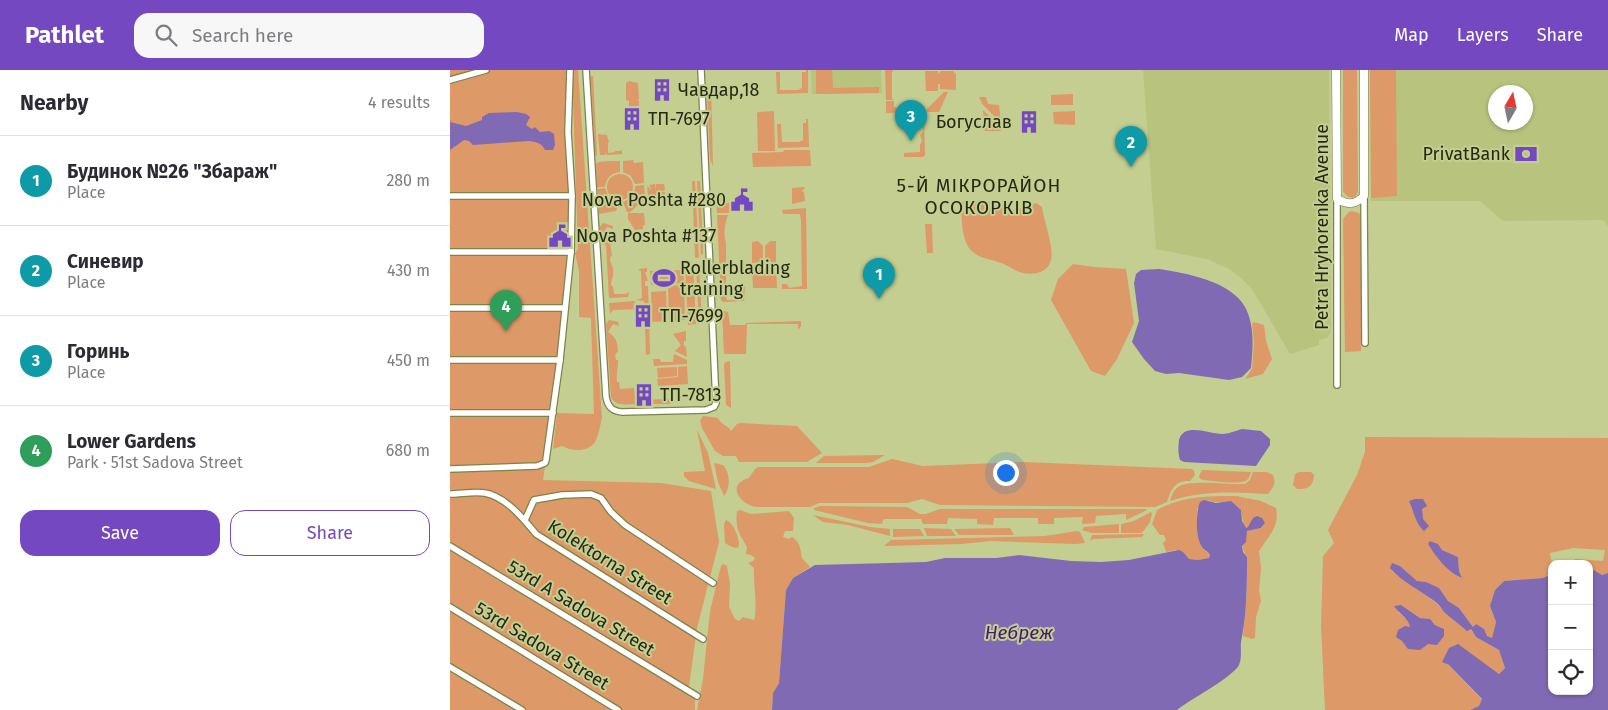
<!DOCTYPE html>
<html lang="en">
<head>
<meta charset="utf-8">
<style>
	:root { --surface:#fff; --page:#f7f7f7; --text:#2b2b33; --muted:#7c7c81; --line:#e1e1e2; --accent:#7448c1 }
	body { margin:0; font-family:"Fira Sans",sans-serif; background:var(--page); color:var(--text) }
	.controls { position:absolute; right:15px; bottom:15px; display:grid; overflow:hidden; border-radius:10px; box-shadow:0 1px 4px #0004 }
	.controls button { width:45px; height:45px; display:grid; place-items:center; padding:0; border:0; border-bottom:1px solid var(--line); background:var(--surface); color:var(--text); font:25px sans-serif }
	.compass { position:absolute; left:1038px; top:15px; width:45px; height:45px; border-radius:50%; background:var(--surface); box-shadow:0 1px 4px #0004; rotate:9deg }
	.you { position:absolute; left:555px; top:402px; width:18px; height:18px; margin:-12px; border:4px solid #fff; border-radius:50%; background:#1a73e8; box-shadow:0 0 0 8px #1a73e833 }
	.badge { display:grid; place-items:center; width:32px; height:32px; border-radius:50%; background:var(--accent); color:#fff; font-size:16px; font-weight:700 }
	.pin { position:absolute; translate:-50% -41px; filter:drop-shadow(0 1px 2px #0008) }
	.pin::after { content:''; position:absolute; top:26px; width:18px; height:15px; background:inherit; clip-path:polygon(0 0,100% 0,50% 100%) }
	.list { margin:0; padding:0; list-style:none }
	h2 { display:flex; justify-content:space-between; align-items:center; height:65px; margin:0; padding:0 20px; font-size:21px }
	h2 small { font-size:16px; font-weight:400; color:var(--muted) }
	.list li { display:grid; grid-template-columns:32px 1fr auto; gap:15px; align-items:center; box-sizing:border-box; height:90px; padding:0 20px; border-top:1px solid var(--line) }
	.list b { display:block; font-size:19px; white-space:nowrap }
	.list p { margin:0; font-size:16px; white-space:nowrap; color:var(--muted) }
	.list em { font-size:16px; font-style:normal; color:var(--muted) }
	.actions { display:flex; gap:10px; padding:15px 20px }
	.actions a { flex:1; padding:11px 0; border:1px solid var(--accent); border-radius:15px; text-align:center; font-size:18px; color:var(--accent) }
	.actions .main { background:var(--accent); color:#fff }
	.icon { flex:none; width:28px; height:28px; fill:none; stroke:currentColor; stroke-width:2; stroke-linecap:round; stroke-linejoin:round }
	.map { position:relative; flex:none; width:1158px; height:640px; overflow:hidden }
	header { display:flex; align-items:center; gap:30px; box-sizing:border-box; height:70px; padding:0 25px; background:var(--accent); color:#fff }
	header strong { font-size:24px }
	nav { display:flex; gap:28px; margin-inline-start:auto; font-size:18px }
	.search { width:350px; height:45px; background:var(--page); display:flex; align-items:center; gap:12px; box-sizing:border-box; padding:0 18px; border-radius:15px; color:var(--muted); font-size:19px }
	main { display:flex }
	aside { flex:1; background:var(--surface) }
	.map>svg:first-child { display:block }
</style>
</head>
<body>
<header>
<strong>Pathlet</strong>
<div class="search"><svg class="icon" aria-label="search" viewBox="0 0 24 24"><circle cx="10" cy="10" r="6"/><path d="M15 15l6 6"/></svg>Search here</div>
<nav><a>Map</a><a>Layers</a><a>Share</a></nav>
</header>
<main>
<aside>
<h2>Nearby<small>4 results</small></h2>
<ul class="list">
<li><span class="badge" style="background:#0f9aa8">1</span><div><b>Будинок №26 &quot;Збараж&quot;</b><p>Place</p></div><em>280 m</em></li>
<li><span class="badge" style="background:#0f9aa8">2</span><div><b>Синевир</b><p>Place</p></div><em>430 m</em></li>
<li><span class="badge" style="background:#0f9aa8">3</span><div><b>Горинь</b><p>Place</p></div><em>450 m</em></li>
<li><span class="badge" style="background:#2e9e5b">4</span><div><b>Lower Gardens</b><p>Park · 51st Sadova Street</p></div><em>680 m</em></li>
</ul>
<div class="actions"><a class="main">Save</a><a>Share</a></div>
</aside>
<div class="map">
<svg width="1158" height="640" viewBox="0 0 1158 640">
	<rect width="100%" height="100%" fill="#c3ce90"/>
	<g fill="#b8c37e" fill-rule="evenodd">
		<polygon points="361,0 431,0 432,23 362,24"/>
		<polygon points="693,0 879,0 881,261 880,264 877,268 869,270 869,275 840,284 802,219 791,208 781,200 757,189 706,179"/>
		<path d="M920 0H1158V156L1153 150 1053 151 1030 131H921ZM1046 22H1076V52H1046Z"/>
	</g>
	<g fill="#dd9967" fill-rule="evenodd">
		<polygon points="0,0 118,0 117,62 119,182 103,341 93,410 211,413 261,421 269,472 247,558 239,617 245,630 245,640 0,640"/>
		<path d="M122 0H128L152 348C150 355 149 365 145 372 138 383 121 381 112 376L103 379 107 343 144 344 141 248 129 247V201L125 183 128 179Z"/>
		<polygon points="356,0 358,0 358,23 327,24 326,2 330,2 330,20 348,20 352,18 352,2 356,2"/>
		<polygon points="366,0 382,0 383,18 429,17 429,23 366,24"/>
		<polygon points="435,0 443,0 442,3 442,28 444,30 436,30"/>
		<path d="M893 0H907L908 121C907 127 902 129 897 126L893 121Z"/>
		<polygon points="920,0 946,0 947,126 921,128"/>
		<polygon points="475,1 488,1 488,4 491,1 503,1 506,4 506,20 490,19 490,14 488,14 488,21 476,21"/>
		<polygon points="143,6 147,84 146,86 144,83 143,67 144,65 141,15 139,14 139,7"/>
		<polygon points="179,11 188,13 189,29 187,30 189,31 189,41 179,42 179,31 176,30 176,13"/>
		<polygon points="261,15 263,96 260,89 257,19"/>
		<polygon points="494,22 498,22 489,42 477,42 477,39"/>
		<polygon points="623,24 623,35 601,35 601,25"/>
		<polygon points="529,27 536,27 538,34 549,35 551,53 533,35"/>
		<polygon points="436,31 444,31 444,37 449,38 461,37 461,42 436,43"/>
		<polygon points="533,40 550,57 551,61 535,61"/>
		<polygon points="324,41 325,81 308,81 307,43 309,42"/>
		<polygon points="625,41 625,55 604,54 603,42"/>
		<polygon points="356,49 358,49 359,77 328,78 327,54 331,54 332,72 349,72 353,70 353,53 356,53"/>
		<polygon points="472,50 474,50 475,85 473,87 454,87 454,83 470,82 470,75 472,71 470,65 473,62"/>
		<polygon points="148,64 157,65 158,70 159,71 158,73 158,83 165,82 165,81 171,81 172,79 172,84 157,85 156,83 155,85 150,85"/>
		<polygon points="334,80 360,80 361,96 303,97 302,83 333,82"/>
		<polygon points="183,90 184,93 193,92 194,113 185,114 181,106 173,102 173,91"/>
		<path d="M160 91H170V102C161 103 156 108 155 117H147L146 94 149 92Z"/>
		<circle cx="170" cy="117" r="13"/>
		<polygon points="242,111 245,111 249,187 247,188 245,187"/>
		<polygon points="247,111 250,111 253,183 251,186"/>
		<polygon points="205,114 206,120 206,114 214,114 215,120 210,122 215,122 215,132 205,132 205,134 199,134 197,116 202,120 199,115"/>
		<path d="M194 115 195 129 180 142H177L173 132C181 129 185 124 185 116Z"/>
		<polygon points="353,117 354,117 355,118 352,121 354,122 355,131 342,134 342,118"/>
		<polygon points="155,118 159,127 169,132 166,141 149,144 148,119"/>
		<polygon points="266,124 271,124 271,133 281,133 281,143 267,143"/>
		<path d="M514 131H536L560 140H567L586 133 592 137C594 152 604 176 601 190 598 203 584 205 573 203 564 201 557 194 548 192 540 189 529 188 523 182 511 173 512 148 511 135Z"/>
		<polygon points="356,138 357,219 332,219 332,214 337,214 339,218 352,216 351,150 350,144 333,144 332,140"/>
		<polygon points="902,141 909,143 911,146 911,281 895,282 893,149 899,142"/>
		<polygon points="178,143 189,143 189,144 190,143 194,143 195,155 193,155 193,159 185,160 178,149"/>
		<path d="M267 145H278C275 152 273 164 276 173V228L277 230H291C292 225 291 219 292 215H295L294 231 273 232 271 230Z"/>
		<path d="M153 153 163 156V159L157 157 152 166 160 172 162 185 160 188C160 194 164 196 163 204 163 208 161 210 161 215L163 217 164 224H176L179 222 178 227 159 228 156 175 150 172V157Z"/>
		<polygon points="475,154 482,154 483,183 477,183"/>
		<polygon points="308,171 313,176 313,192 302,193 302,172"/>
		<polygon points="320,171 326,171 326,193 315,191 315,176"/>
		<polygon points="623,194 644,197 676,199 684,253 667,289 655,306 641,301 601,230 608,209"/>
		<polygon points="235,195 243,195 246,254 238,255"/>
		<polygon points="246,195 249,195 252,253 249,253"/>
		<polygon points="302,195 326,195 327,218 303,218"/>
		<polygon points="197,198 197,202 195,202 198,211 195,211 195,216 198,216 200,284 196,285 195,256 198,252 198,240 197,239 189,239 189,234 194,234 194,231 186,230 192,228 191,201 188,200 189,199"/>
		<polygon points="233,200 234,213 201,215 200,201"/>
		<polygon points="234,215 235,250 219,251 218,216"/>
		<polygon points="216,221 217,251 202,252 201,222"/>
		<polygon points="184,231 188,235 188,239 163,240 160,244 159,233"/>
		<polygon points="272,240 278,242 280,255 295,255 296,253 351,251 351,256 348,260 348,254 297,254 296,284 274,284"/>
		<path d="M159 250 168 252 169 256 163 254 158 262C167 268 167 272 168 281L165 285 166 290H168C168 299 166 305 167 312H169L170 319 184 318 186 334C176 334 166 337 161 327L156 254Z"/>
		<polygon points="804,252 814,255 816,271 822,289 813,304 795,309 802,299 804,272 802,254"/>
		<polygon points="236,261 236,271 234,271 234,276 236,277 237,287 225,281 231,275 223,264"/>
		<polygon points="224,284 237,290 237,294 204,296 203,289 210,289 211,292 223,292"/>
		<polygon points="280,291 281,338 276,335 274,294 276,292"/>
		<polygon points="237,296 238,314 208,316 207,309 228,307 228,297"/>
		<polygon points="227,297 227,306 208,308 207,298"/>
		<polygon points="188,314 193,314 198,320 189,321 189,330 218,329 221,332 220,334 188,334"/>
		<path d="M253 346 268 348C271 355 278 355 281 361L287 354 291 353 347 356 372 383 357 392H289L286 386H273L265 381 252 358 250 351Z"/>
		<polygon points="247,360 258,383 266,419 239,411 234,406 234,402 255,401"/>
		<path d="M915 367 1158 368V503L1152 505 1139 497V494H1122L1125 489 1153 491 1155 480 1123 478 1100 483 1102 494V504L1093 508 1054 511 1045 520 1040 536 1046 552 1042 568 1037 566 1034 559 1026 554 1021 560 1026 567 1049 580 1055 598 1049 604 1035 595 992 592 999 595 1032 630 1029 636 1020 640H875L871 555 873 486 884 473 878 460 907 405 915 382ZM980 471 988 474 992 480 1008 487 1009 501 1012 508C995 502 988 485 980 471ZM950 496 967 511 989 518 998 531 1009 538 1023 557 1017 560C1010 555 1002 549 995 543 992 540 991 537 987 534 973 522 957 513 942 501ZM951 535 970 548 980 549 985 555 994 559 960 557 958 550 948 542Z"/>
		<polygon points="435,385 423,392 416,393 366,393 374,386"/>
		<path d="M442 389 473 396 574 392 742 399 744 401 745 405 740 411C725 410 721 419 717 432L705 437 490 435 472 429 457 433H369L360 437H307C289 435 276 414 299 408L305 399 308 397H419Z"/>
		<path d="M264 393 273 395C280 403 281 417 274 426L268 412Z"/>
		<path d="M752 400 801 402C800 405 799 408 797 410 791 415 763 411 754 410L750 409 749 406Z"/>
		<path d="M803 402H817L823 405C826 413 824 417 818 424 785 422 752 420 720 431 722 425 723 421 728 417 740 409 780 415 795 414L800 410Z"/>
		<path d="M849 402H861L864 405C863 417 858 419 847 419L843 415 845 404Z"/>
		<path d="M786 426 811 431 826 438C830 457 818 466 809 481L811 498 809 520 811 531 806 547 805 568 802 569 793 566 797 523V487C790 476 793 473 797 461L812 458 815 453 796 458 794 457 791 440 772 432H762L758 430 747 439 749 469 751 476 760 485 759 488 748 490 739 489C730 480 728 479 716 482L713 473 716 470 714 465H710L702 454 707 440C732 426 759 426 786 426Z"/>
		<polygon points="370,436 457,437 470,444 476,444 490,439 696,439 697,440 676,450 676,444 646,446 645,453 632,454 633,447 604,448 604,454 588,454 588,448 544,448 543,455 527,454 527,449 498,448 497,454 473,454 471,449 435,449 433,450 432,454 418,453 364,440 364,438"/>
		<path d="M290 440 301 444 339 441 344 448 343 461H335L333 467 339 469 342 467C351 472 350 480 352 488L360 497 343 508 336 520 329 613 323 623 322 640H247L253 609 260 541 271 496 273 494 277 496 280 514 279 537 285 549 289 551 293 547 304 550C308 541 303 511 304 498L298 493 303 491 305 488 301 485 296 484 297 477C289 463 285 458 287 441Z"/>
		<polygon points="701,442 702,444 700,452 692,463 671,463 671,454 684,451"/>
		<polygon points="363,445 420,457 440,459 440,466 398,455 373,452"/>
		<path d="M276 450C284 453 288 466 289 474L288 478 282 477 275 473 274 454Z"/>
		<polygon points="669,454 669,463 642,463 632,460 634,457"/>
		<polygon points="474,458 501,459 506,466 477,466"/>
		<polygon points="560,458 564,465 509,465 504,459"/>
		<polygon points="443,459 470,459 474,466 443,467"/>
		<polygon points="627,461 630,462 635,473 626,474 541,471 511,474 434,476 441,470 595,466"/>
		<polygon points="694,464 692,467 643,469 640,471 642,465"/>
	</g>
	<g fill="#806ab3">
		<path d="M67 42 76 44 80 47 76 55 82 59 85 57 90 62 99 61 104 64 105 75 103 80H95C91 72 86 72 78 71L23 75 19 71 14 70 0 80V52L16 56 32 50V47L39 43Z"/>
		<path d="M709 199C735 203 781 211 795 237 805 256 803 278 801 298L792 307 779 310 729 303 716 304 705 301 694 289 682 272 689 251 684 213 686 204 691 200Z"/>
		<path d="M792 359 811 361 820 369V375L806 396 734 392 730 390C728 384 728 377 729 370 734 352 759 364 772 364 778 364 785 361 792 359Z"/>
		<path d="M965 429H973L977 436 972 439 973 449 979 456 974 461C965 453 964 441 959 431Z"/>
		<path d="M754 430 766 433 781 431 791 440 792 451 796 458 798 457 803 448 807 446 812 448 815 453 811 458 797 461 796 472 792 476 793 482 797 487C797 515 797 543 791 572 790 580 793 590 787 598 773 613 744 627 727 640H322L323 623 329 613 336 520 343 508 365 495 476 492 495 488H546L569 485 621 491 651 492 679 490 729 480 733 482 739 489 748 490 759 488 760 485C758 481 754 480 752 477 745 467 746 442 750 432Z"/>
		<path d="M980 471 988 474 992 480 1008 487 1009 501 1012 508C997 502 987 488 978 474Z"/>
		<path d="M942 493 950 496 967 511 976 512 989 518 998 531 1009 538 1023 557 1026 554 1034 559 1037 566 1042 568 1046 552 1040 536 1045 520 1054 511 1093 508 1102 504V621H1139V497L1152 505 1158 503V640H1020L1029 636 1032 629 999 595 992 592 999 578 1008 574 1049 604 1055 598 1049 580 1026 567 1021 559 1017 561C1010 555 1002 549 995 543 992 540 991 537 988 534 972 521 953 513 940 498Z"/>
		<path d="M951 535 970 548 980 549 985 555 994 559V566L987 575 978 574 970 580 958 579 952 571 946 567 948 560 955 556 960 557C958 547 949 544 944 536Z"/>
	</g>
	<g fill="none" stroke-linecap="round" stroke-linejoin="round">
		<defs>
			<g id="street">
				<path d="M136 0 156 327C158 337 162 341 172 342L256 340 264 337 266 333 251 0"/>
				<polyline points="0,10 36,0"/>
				<polyline points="0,126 122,126"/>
				<polyline points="914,126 915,273"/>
				<polyline points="887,129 887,315"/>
				<polyline points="0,182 121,182"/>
				<polyline points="0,238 114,238"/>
				<polyline points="0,290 110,290"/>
				<polyline points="0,343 103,343"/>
				<polyline points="0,399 87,396 95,393 96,390 110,290 121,182 122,126 118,62 120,0"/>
				<path d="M0 424C11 424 24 421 35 423 56 427 73 448 86 464L253 569"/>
				<polyline points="75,450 84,430 112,425 141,424 151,428 161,442 175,455 263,513"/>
				<polyline points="0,476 247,626"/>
				<polyline points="0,537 168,640"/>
				<polyline points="0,597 72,640"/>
			</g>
			<path id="secondary" d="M886 0 887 129C898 135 905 135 914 126V0"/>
		</defs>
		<use href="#street" stroke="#7b844a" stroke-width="8"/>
		<use href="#secondary" stroke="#7b844a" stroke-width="9"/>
		<use href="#street" stroke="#fff" stroke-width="5.5"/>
		<use href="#secondary" stroke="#fff" stroke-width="8"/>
	</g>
	<defs>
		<symbol id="building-bare" viewBox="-9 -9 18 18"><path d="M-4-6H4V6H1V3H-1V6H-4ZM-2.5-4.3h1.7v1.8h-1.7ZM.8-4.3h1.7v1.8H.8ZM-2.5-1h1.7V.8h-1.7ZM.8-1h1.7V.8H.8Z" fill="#7448c1" stroke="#c3ce90" stroke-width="2.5" paint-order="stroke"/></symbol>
		<symbol id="bank-bare" viewBox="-9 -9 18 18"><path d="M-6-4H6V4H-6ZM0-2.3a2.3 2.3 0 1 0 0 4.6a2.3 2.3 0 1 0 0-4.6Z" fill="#7448c1" stroke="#c3ce90" stroke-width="2.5" paint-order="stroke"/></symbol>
		<symbol id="civic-bare" viewBox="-9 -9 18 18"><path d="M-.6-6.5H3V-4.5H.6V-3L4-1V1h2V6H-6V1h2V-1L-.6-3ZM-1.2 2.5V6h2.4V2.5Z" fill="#7448c1" stroke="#c3ce90" stroke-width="2.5" paint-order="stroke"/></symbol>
		<symbol id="stadium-bare" viewBox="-9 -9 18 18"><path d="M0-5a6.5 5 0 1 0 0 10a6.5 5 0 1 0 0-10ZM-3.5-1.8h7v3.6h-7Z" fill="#7448c1" stroke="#c3ce90" stroke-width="2.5" paint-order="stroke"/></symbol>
	</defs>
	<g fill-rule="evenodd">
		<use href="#building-bare" x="196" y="4" width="32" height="32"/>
		<use href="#building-bare" x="166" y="33" width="32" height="32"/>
		<use href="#building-bare" x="563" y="36" width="32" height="32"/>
		<use href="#bank-bare" x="1060" y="68" width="32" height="32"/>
		<use href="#civic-bare" x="276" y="114" width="32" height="32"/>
		<use href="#civic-bare" x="94" y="150" width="32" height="32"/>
		<use href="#stadium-bare" x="198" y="192" width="32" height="32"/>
		<use href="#building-bare" x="177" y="230" width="32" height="32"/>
		<use href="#building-bare" x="178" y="309" width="32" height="32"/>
	</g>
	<g text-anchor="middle" stroke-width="4" stroke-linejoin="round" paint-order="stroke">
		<g font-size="18" fill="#252911" stroke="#c3ce90" text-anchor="start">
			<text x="228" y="26">Чавдар,18</text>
			<text x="198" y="55">ТП-7697</text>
			<text x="562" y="58" text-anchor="end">Богуслав</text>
			<text x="1060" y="90" text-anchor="end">PrivatBank</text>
			<text x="276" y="136" text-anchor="end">Nova Poshta #280</text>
			<text x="126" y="172">Nova Poshta #137</text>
			<text x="230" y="204">Rollerblading<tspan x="230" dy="21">training</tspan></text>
			<text x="210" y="252">ТП-7699</text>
			<text x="210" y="331">ТП-7813</text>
		</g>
		<g font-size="18" fill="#252911" stroke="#c3ce90">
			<text transform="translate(872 157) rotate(-90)" y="6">Petra Hryhorenka Avenue</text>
			<text transform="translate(160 492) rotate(32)" y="6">Kolektorna Street</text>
			<text transform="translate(131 538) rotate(31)" y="6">53rd A Sadova Street</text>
			<text transform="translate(92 576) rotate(31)" y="6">53rd Sadova Street</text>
		</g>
		<g font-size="19" letter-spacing="1" fill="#252911" stroke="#c3ce90">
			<text x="529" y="122">5-Й МІКРОРАЙОН<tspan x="529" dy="22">ОСОКОРКІВ</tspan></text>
		</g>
		<g font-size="19" font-style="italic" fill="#401b74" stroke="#c3ce90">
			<text x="569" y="569">Небреж</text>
		</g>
	</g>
</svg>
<div class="controls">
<button>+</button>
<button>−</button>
<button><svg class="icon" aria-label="locate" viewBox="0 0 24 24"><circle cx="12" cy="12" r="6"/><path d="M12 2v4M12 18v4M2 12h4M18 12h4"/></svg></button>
</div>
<svg class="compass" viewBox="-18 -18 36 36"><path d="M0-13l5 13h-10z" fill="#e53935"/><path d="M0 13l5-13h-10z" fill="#7c7c81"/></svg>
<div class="you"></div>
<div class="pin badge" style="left:429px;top:229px;background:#0f9aa8">1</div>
<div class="pin badge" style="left:681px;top:97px;background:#0f9aa8">2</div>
<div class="pin badge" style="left:461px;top:71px;background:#0f9aa8">3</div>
<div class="pin badge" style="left:56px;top:261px;background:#2e9e5b">4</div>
</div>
</main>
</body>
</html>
